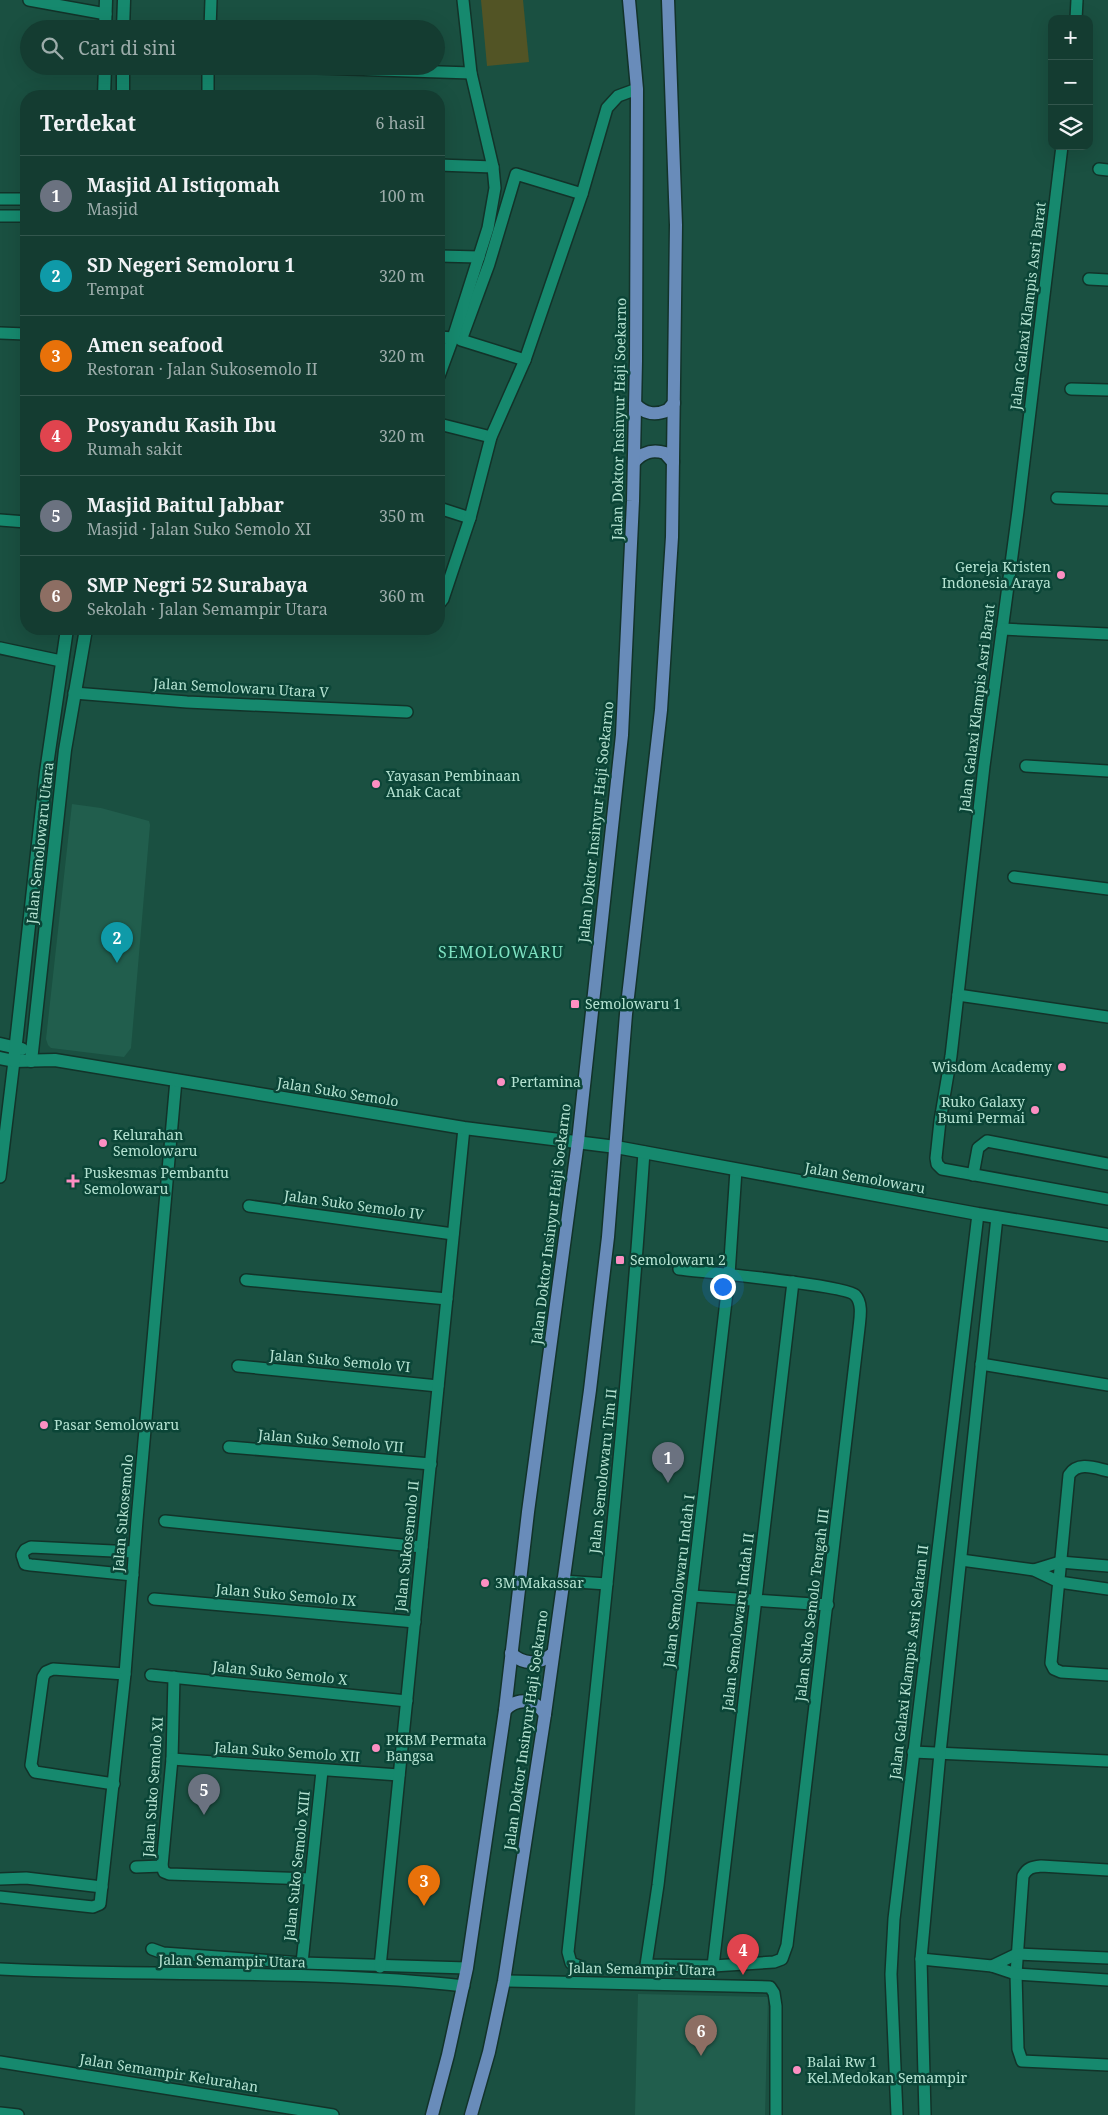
<!DOCTYPE html>
<html lang="id">
<head>
<meta charset="utf-8">
<style>
	:root { --surface:#143c31; --page:#1d4339; --text:#f1f3f6; --muted:#9dadab; --line:#33564d; --accent:#fc8fc2 }
	body { margin:0; font-family:"Noto Serif",serif; background:var(--page); color:var(--text) }
	.controls { position:absolute; right:15px; top:15px; display:grid; overflow:hidden; border-radius:10px; box-shadow:0 5px 20px #0002 }
	.controls button { width:45px; height:45px; display:grid; place-items:center; padding:0; border:0; border-bottom:1px solid var(--line); background:var(--surface); color:var(--text); font:25px sans-serif }
	.you { position:absolute; left:722px; top:1286px; width:18px; height:18px; margin:-12px; border:4px solid #fff; border-radius:50%; background:#1a73e8; box-shadow:0 0 0 8px #1a73e833 }
	.badge { display:grid; place-items:center; width:32px; height:32px; border-radius:50%; background:var(--accent); color:#fff; font-size:16px; font-weight:700 }
	.pin { position:absolute; translate:-50% -41px; filter:drop-shadow(0 1px 2px #0008) }
	.pin::after { content:''; position:absolute; top:26px; width:18px; height:15px; background:inherit; clip-path:polygon(0 0,100% 0,50% 100%) }
	.list { margin:0; padding:0; list-style:none }
	h2 { display:flex; justify-content:space-between; align-items:center; height:65px; margin:0; padding:0 20px; font-size:21px }
	h2 small { font-size:16px; font-weight:400; color:var(--muted) }
	.list li { display:grid; grid-template-columns:32px 1fr auto; gap:15px; align-items:center; box-sizing:border-box; height:80px; padding:0 20px; border-top:1px solid var(--line) }
	.list b { display:block; font-size:19px; white-space:nowrap }
	.list p { margin:0; font-size:16px; white-space:nowrap; color:var(--muted) }
	.list em { font-size:16px; font-style:normal; color:var(--muted) }
	.icon { flex:none; width:28px; height:28px; fill:none; stroke:currentColor; stroke-width:2; stroke-linecap:round; stroke-linejoin:round }
	.map { position:relative; flex:none; width:1108px; height:2115px; overflow:hidden }
	.search { position:absolute; background:var(--surface); box-shadow:0 5px 20px #0002; left:20px; top:20px; width:425px; height:55px; display:flex; align-items:center; gap:12px; box-sizing:border-box; padding:0 18px; border-radius:28px; color:var(--muted); font-size:19px }
	.panel { position:absolute; background:var(--surface); box-shadow:0 5px 20px #0002; left:20px; top:90px; width:425px; height:545px; border-radius:20px }
	.map>svg:first-child { display:block }
</style>
</head>
<body>
<div class="map">
<svg width="1108" height="2115" viewBox="0 0 1108 2115">
	<rect width="100%" height="100%" fill="#1a5041"/>
	<g fill="#215e4d">
		<polygon points="72,804 101,808 149,821 150,825 131,1048 124,1057 51,1048 48,1045 46,1039"/>
		<polygon points="638,1994 768,1997 765,2115 635,2115"/>
	</g>
	<polygon fill="#525425" points="481,0 523,0 529,62 487,66"/>
	<g fill="none" stroke-linecap="round" stroke-linejoin="round">
		<defs>
			<g id="street">
				<polyline points="29,0 106,14"/>
				<polyline points="1076,19 1077,0"/>
				<polyline points="210,29 211,0"/>
				<polyline points="256,66 471,73"/>
				<polyline points="208,96 208,66"/>
				<polyline points="1062,146 1018,511 984,766 951,1056 940,1121 936,1158 937,1164 942,1169 1108,1199"/>
				<polyline points="439,165 493,167"/>
				<polyline points="1099,169 1108,170"/>
				<polyline points="0,199 26,199"/>
				<polyline points="0,216 26,216"/>
				<polyline points="439,256 479,257"/>
				<polyline points="1089,279 1108,280"/>
				<polyline points="0,333 26,334"/>
				<polyline points="439,337 453,338"/>
				<polyline points="525,360 461,340 489,264 516,174 582,194"/>
				<polyline points="439,376 453,338 488,228 495,188 493,167 471,73 463,0"/>
				<polyline points="1071,389 1108,390"/>
				<polyline points="439,424 491,437"/>
				<polyline points="1057,498 1108,500"/>
				<polyline points="439,508 470,518"/>
				<polyline points="0,520 26,522"/>
				<polyline points="439,604 443,599 470,518 491,437 525,360 582,194 607,108 618,96 637,89"/>
				<polyline points="1002,629 1108,634"/>
				<polyline points="0,648 61,661"/>
				<polyline points="74,693 187,702 407,712"/>
				<polyline points="1026,766 1108,771"/>
				<polyline points="1014,877 1108,889"/>
				<polyline points="958,995 1108,1017"/>
				<polyline points="973,1175 978,1148 987,1141 1108,1164"/>
				<polyline points="0,1177 14,1061"/>
				<polyline points="249,1206 453,1234"/>
				<path d="M679 1269C703 1272 845 1285 855 1295 863 1303 860 1318 859 1328L787 1945 782 1959 774 1962 713 1966 646 1965 658 1885 729 1275 736 1170"/>
				<polyline points="246,1280 447,1299"/>
				<polyline points="981,1364 1108,1385"/>
				<polyline points="238,1366 438,1386"/>
				<polyline points="229,1447 431,1464"/>
				<path d="M1108 1471C1095 1468 1078 1461 1069 1475L1051 1663 1054 1669 1061 1672 1108 1675"/>
				<polyline points="165,1521 422,1547"/>
				<polyline points="961,1560 1034,1570 1059,1582 1108,1589"/>
				<polyline points="1034,1570 1060,1562 1108,1566"/>
				<polyline points="133,1575 31,1565 25,1564 22,1555 25,1550 31,1547 134,1552"/>
				<polyline points="562,1581 607,1584"/>
				<polyline points="692,1596 828,1605"/>
				<polyline points="154,1599 415,1622"/>
				<polyline points="151,1675 407,1701"/>
				<polyline points="174,1677 172,1759 162,1866 164,1872 169,1874 310,1879"/>
				<polyline points="913,1752 1108,1761"/>
				<polyline points="172,1759 399,1775"/>
				<polyline points="114,1784 35,1772 31,1765 32,1758 43,1677 46,1672 53,1669 125,1674"/>
				<polyline points="136,1867 162,1866"/>
				<path d="M1108 1870 1041 1866C1032 1867 1027 1868 1023 1876L1016 1974 1018 2049 1022 2061 1108 2065"/>
				<polyline points="0,1879 26,1878 102,1887"/>
				<polyline points="0,1897 93,1907 100,1904 125,1674 137,1520 176,1080"/>
				<polyline points="152,1949 163,1953 302,1963 467,1968"/>
				<polyline points="921,1959 992,1966 1016,1974 1108,1980"/>
				<polyline points="302,1963 322,1771"/>
				<path d="M579 1966 571 1963 568 1952C597 1685 626 1419 644 1152"/>
				<polyline points="713,1966 793,1282"/>
				<polyline points="992,1966 1017,1954 1108,1958"/>
				<polyline points="380,1967 464,1128"/>
				<path d="M0 1969C154 1977 312 1969 464 1986"/>
				<polyline points="504,1981 770,1987 774,1993 776,2006 776,2115"/>
				<polyline points="0,2062 333,2115"/>
				<polyline points="0,2113 18,2115"/>
				<polyline points="897,2115 891,1974 894,1919 978,1214"/>
				<polyline points="925,2115 921,1959 940,1753 997,1217"/>
			</g>
			<g id="secondary">
				<polyline points="105,29 106,0"/>
				<polyline points="123,29 124,0"/>
				<polyline points="104,96 105,66"/>
				<polyline points="123,96 123,66"/>
				<polyline points="0,1044 22,1049"/>
				<polyline points="0,1058 14,1061 55,1060 464,1128 616,1147 978,1214 1108,1235"/>
				<polyline points="14,1061 46,772 67,629"/>
				<polyline points="31,1061 65,750 86,629"/>
			</g>
			<g id="primary">
				<path d="M635 404C645 414 655 416 668 410L674 403"/>
				<path d="M634 462C643 452 652 449 665 453L673 462"/>
				<path d="M511 1653C523 1665 539 1665 552 1654"/>
				<path d="M505 1710C518 1697 535 1699 545 1714"/>
				<polyline points="432,2115 448,2055 467,1968 505,1710 528,1512 578,1141 622,735 633,501 636,361 637,89 629,0"/>
				<polyline points="471,2115 489,2052 504,1981 545,1714 590,1390 608,1237 626,1014 661,710 672,537 676,225 668,0"/>
			</g>
		</defs>
		<use href="#street" stroke="#123329" stroke-width="14"/>
		<use href="#secondary" stroke="#123329" stroke-width="15"/>
		<use href="#primary" stroke="#123329" stroke-width="15"/>
		<use href="#street" stroke="#16896e" stroke-width="11"/>
		<use href="#secondary" stroke="#16896e" stroke-width="12"/>
		<use href="#primary" stroke="#698cba" stroke-width="12"/>
	</g>
	<g fill="#fc8fc2" stroke="#0b4537" stroke-width="2">
		<circle cx="1061" cy="575" r="5"/>
		<circle cx="376" cy="784" r="5"/>
		<rect x="570" y="999" width="10" height="10" rx="2.5"/>
		<circle cx="1062" cy="1067" r="5"/>
		<circle cx="501" cy="1082" r="5"/>
		<circle cx="1035" cy="1110" r="5"/>
		<circle cx="103" cy="1143" r="5"/>
		<path d="M70.5 1173.5h5v5h5v5h-5v5h-5v-5h-5v-5h5z"/>
		<rect x="615" y="1255" width="10" height="10" rx="2.5"/>
		<circle cx="44" cy="1425" r="5"/>
		<circle cx="485" cy="1583" r="5"/>
		<circle cx="376" cy="1748" r="5"/>
		<circle cx="797" cy="2070" r="5"/>
	</g>
	<g text-anchor="middle" stroke-width="5" stroke-linejoin="round" paint-order="stroke">
		<g font-size="14" fill="#b5e3d2" stroke="#0b4537">
			<text transform="translate(1028 306) rotate(-83)" y="5">Jalan Galaxi Klampis Asri Barat</text>
			<text transform="translate(619 419) rotate(-89)" y="5">Jalan Doktor Insinyur Haji Soekarno</text>
			<text transform="translate(241 688) rotate(3)" y="5">Jalan Semolowaru Utara V</text>
			<text transform="translate(977 708) rotate(-83)" y="5">Jalan Galaxi Klampis Asri Barat</text>
			<text transform="translate(596 822) rotate(-84)" y="5">Jalan Doktor Insinyur Haji Soekarno</text>
			<text transform="translate(40 843) rotate(-84)" y="5">Jalan Semolowaru Utara</text>
			<text transform="translate(338 1092) rotate(9)" y="5">Jalan Suko Semolo</text>
			<text transform="translate(865 1178) rotate(10)" y="5">Jalan Semolowaru</text>
			<text transform="translate(354 1205) rotate(8)" y="5">Jalan Suko Semolo IV</text>
			<text transform="translate(551 1224) rotate(-83)" y="5">Jalan Doktor Insinyur Haji Soekarno</text>
			<text transform="translate(340 1361) rotate(5)" y="5">Jalan Suko Semolo VI</text>
			<text transform="translate(331 1441) rotate(5)" y="5">Jalan Suko Semolo VII</text>
			<text transform="translate(603 1471) rotate(-84)" y="5">Jalan Semolowaru Tim II</text>
			<text transform="translate(123 1513) rotate(-85)" y="5">Jalan Sukosemolo</text>
			<text transform="translate(407 1546) rotate(-84)" y="5">Jalan Sukosemolo II</text>
			<text transform="translate(679 1581) rotate(-83)" y="5">Jalan Semolowaru Indah I</text>
			<text transform="translate(286 1595) rotate(5)" y="5">Jalan Suko Semolo IX</text>
			<text transform="translate(812 1605) rotate(-83)" y="5">Jalan Suko Semolo Tengah III</text>
			<text transform="translate(738 1622) rotate(-83)" y="5">Jalan Semolowaru Indah II</text>
			<text transform="translate(909 1662) rotate(-83)" y="5">Jalan Galaxi Klampis Asri Selatan II</text>
			<text transform="translate(280 1673) rotate(6)" y="5">Jalan Suko Semolo X</text>
			<text transform="translate(526 1730) rotate(-82)" y="5">Jalan Doktor Insinyur Haji Soekarno</text>
			<text transform="translate(287 1752) rotate(4)" y="5">Jalan Suko Semolo XII</text>
			<text transform="translate(153 1787) rotate(-86)" y="5">Jalan Suko Semolo XI</text>
			<text transform="translate(297 1866) rotate(-84)" y="5">Jalan Suko Semolo XIII</text>
			<text transform="translate(232 1961) rotate(1)" y="5">Jalan Semampir Utara</text>
			<text transform="translate(642 1969) rotate(1)" y="5">Jalan Semampir Utara</text>
			<text transform="translate(169 2073) rotate(9)" y="5">Jalan Semampir Kelurahan</text>
		</g>
		<g font-size="14" fill="#b5e3d2" stroke="#0b4537" text-anchor="start">
			<text x="1051" y="572" text-anchor="end">Gereja Kristen<tspan x="1051" dy="16">Indonesia Araya</tspan></text>
			<text x="386" y="781">Yayasan Pembinaan<tspan x="386" dy="16">Anak Cacat</tspan></text>
			<text x="585" y="1009">Semolowaru 1</text>
			<text x="1052" y="1072" text-anchor="end">Wisdom Academy</text>
			<text x="511" y="1087">Pertamina</text>
			<text x="1025" y="1107" text-anchor="end">Ruko Galaxy<tspan x="1025" dy="16">Bumi Permai</tspan></text>
			<text x="113" y="1140">Kelurahan<tspan x="113" dy="16">Semolowaru</tspan></text>
			<text x="84" y="1178">Puskesmas Pembantu<tspan x="84" dy="16">Semolowaru</tspan></text>
			<text x="630" y="1265">Semolowaru 2</text>
			<text x="54" y="1430">Pasar Semolowaru</text>
			<text x="495" y="1588">3M Makassar</text>
			<text x="386" y="1745">PKBM Permata<tspan x="386" dy="16">Bangsa</tspan></text>
			<text x="807" y="2067">Balai Rw 1<tspan x="807" dy="16">Kel.Medokan Semampir</tspan></text>
		</g>
		<g font-size="16" letter-spacing="1" fill="#7de1c1" stroke="#0b4537">
			<text x="501" y="958">SEMOLOWARU</text>
		</g>
	</g>
</svg>
<div class="controls">
<button>+</button>
<button>−</button>
<button><svg class="icon" aria-label="layers" viewBox="0 0 24 24"><path d="M12 4l9 5-9 5-9-5zM3 14l9 5 9-5"/></svg></button>
</div>
<div class="you"></div>
<div class="pin badge" style="left:668px;top:1483px;background:#6b7280">1</div>
<div class="pin badge" style="left:117px;top:963px;background:#0f9aa8">2</div>
<div class="pin badge" style="left:424px;top:1906px;background:#e8710a">3</div>
<div class="pin badge" style="left:743px;top:1975px;background:#e0444e">4</div>
<div class="pin badge" style="left:204px;top:1815px;background:#6b7280">5</div>
<div class="pin badge" style="left:701px;top:2056px;background:#8d6e63">6</div>
<div class="search"><svg class="icon" aria-label="search" viewBox="0 0 24 24"><circle cx="10" cy="10" r="6"/><path d="M15 15l6 6"/></svg>Cari di sini</div>
<section class="panel">
<h2>Terdekat<small>6 hasil</small></h2>
<ul class="list">
<li><span class="badge" style="background:#6b7280">1</span><div><b>Masjid Al Istiqomah</b><p>Masjid</p></div><em>100 m</em></li>
<li><span class="badge" style="background:#0f9aa8">2</span><div><b>SD Negeri Semoloru 1</b><p>Tempat</p></div><em>320 m</em></li>
<li><span class="badge" style="background:#e8710a">3</span><div><b>Amen seafood</b><p>Restoran · Jalan Sukosemolo II</p></div><em>320 m</em></li>
<li><span class="badge" style="background:#e0444e">4</span><div><b>Posyandu Kasih Ibu</b><p>Rumah sakit</p></div><em>320 m</em></li>
<li><span class="badge" style="background:#6b7280">5</span><div><b>Masjid Baitul Jabbar</b><p>Masjid · Jalan Suko Semolo XI</p></div><em>350 m</em></li>
<li><span class="badge" style="background:#8d6e63">6</span><div><b>SMP Negri 52 Surabaya</b><p>Sekolah · Jalan Semampir Utara</p></div><em>360 m</em></li>
</ul>
</section>
</div>
</body>
</html>
